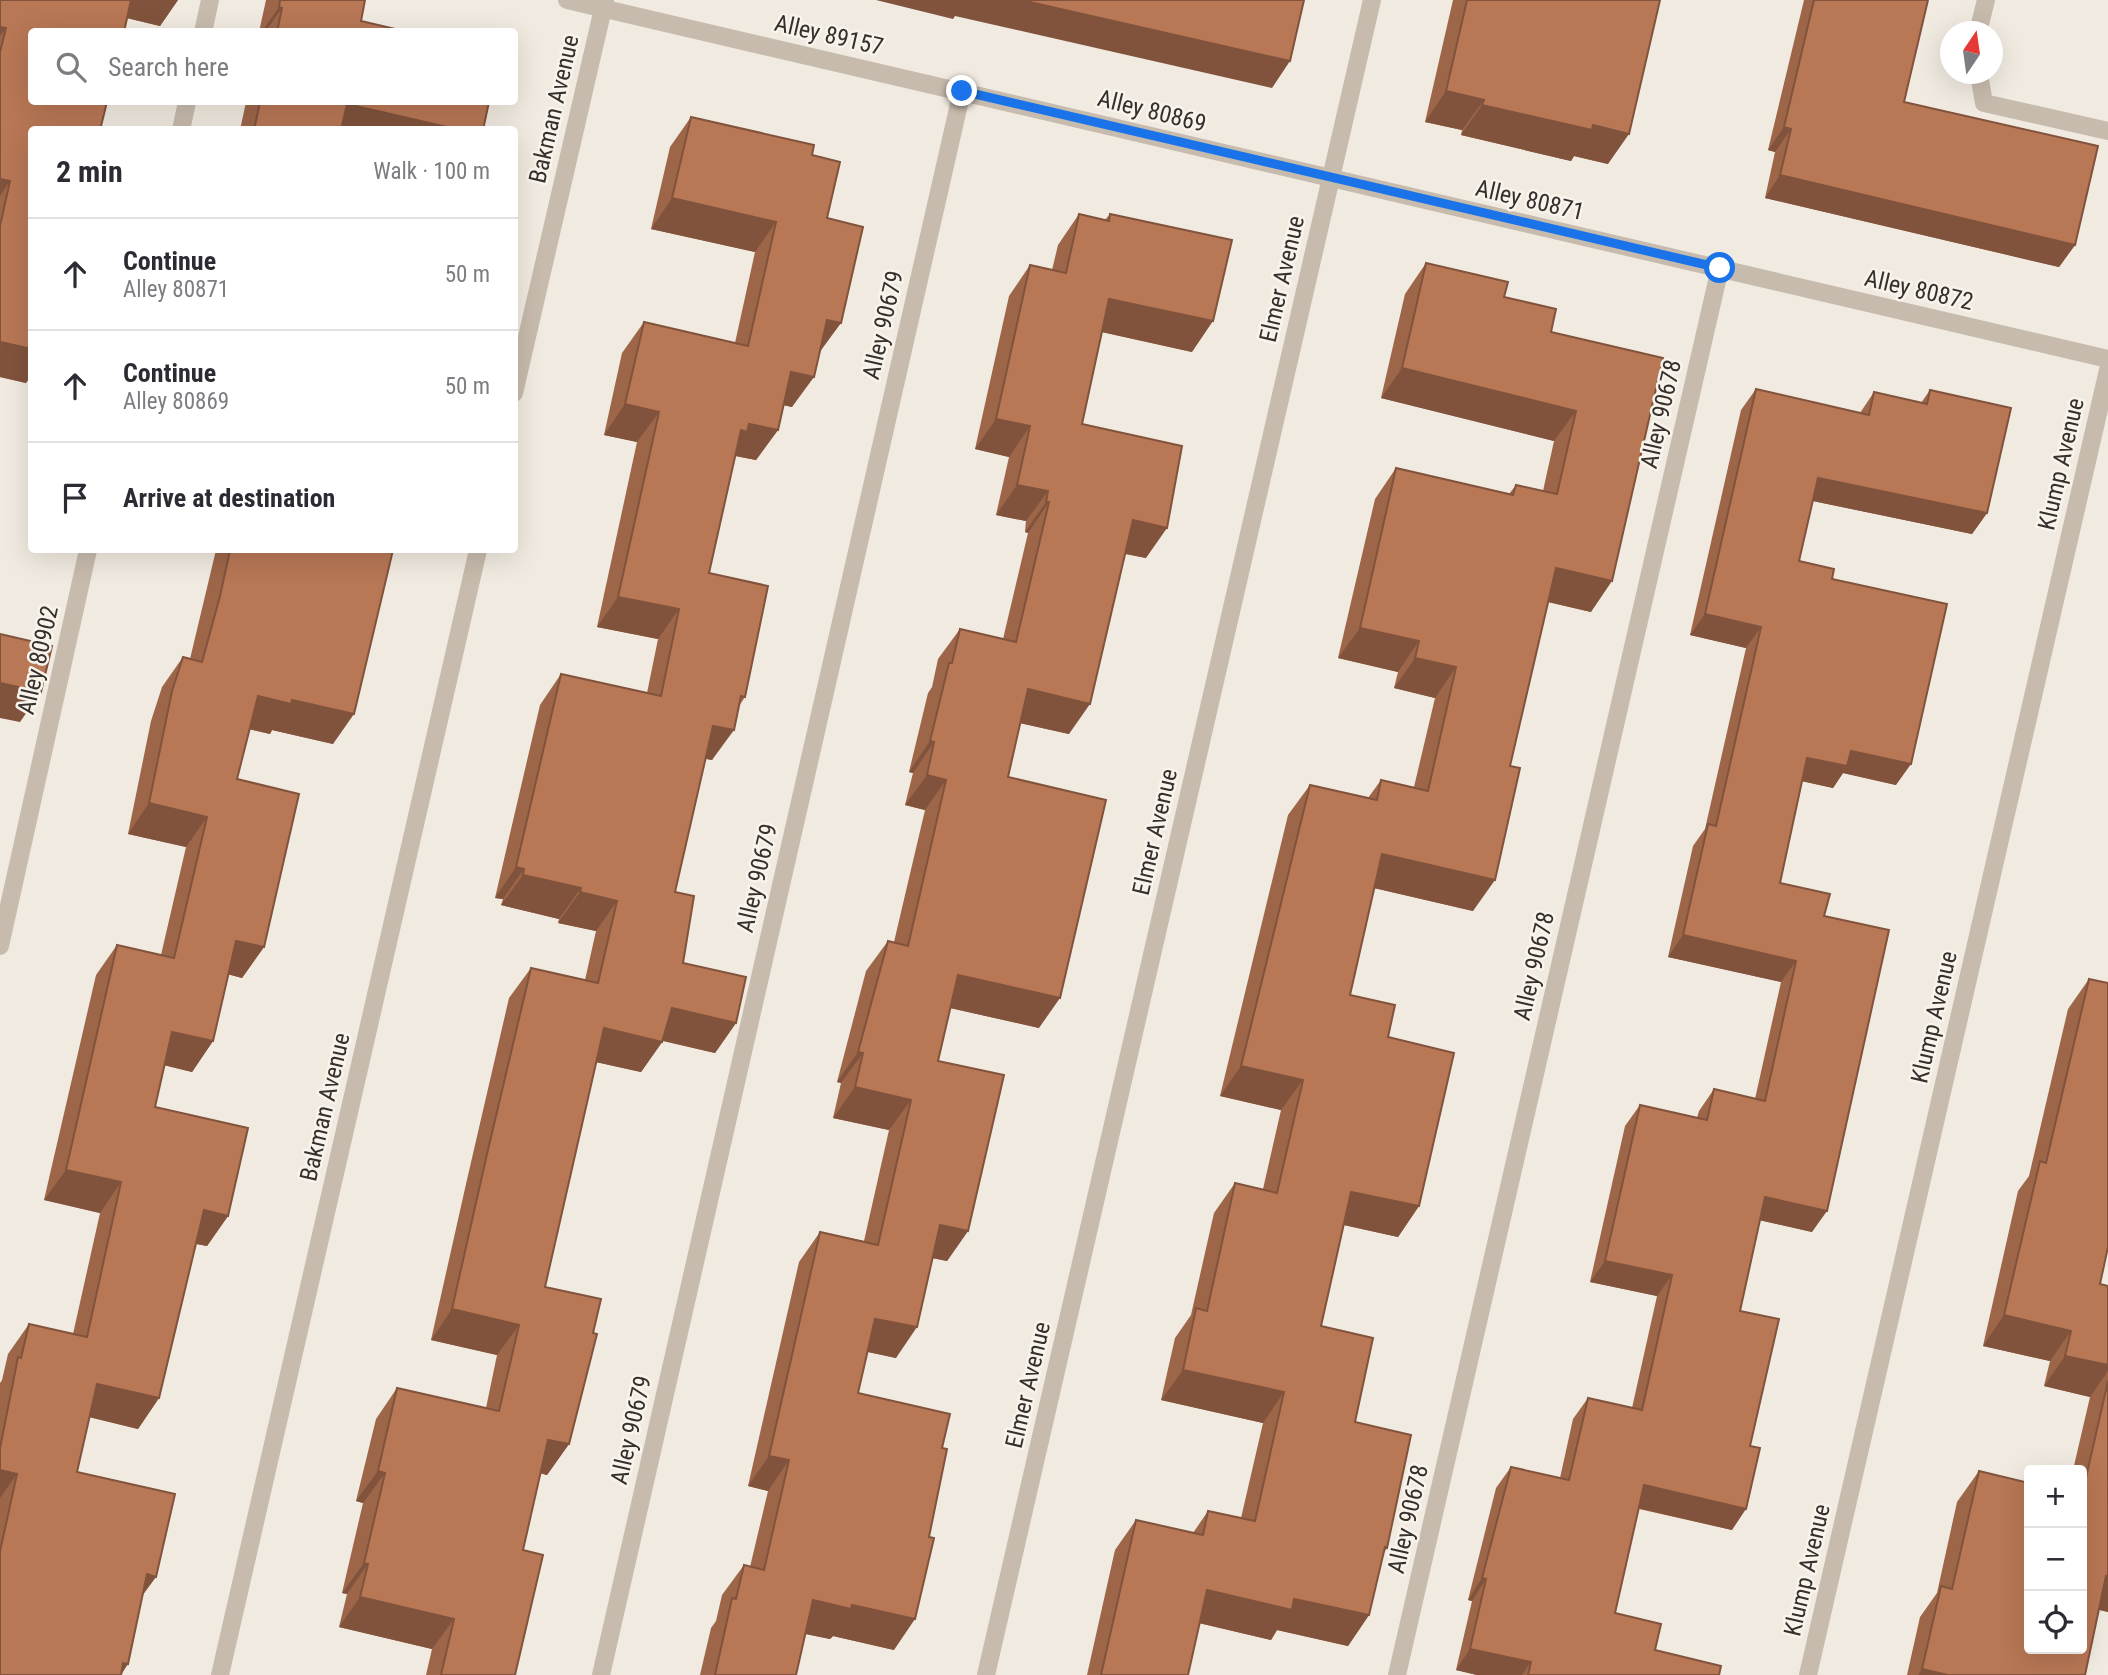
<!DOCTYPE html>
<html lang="en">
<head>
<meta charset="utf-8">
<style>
	:root { --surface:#fff; --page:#f7f7f7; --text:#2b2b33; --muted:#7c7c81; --line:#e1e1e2 }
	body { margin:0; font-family:"Roboto Condensed",sans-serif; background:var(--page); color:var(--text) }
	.controls { position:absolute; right:21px; bottom:21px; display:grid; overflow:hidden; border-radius:7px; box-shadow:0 7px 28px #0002 }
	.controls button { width:63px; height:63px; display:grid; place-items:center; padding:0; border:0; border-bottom:2px solid var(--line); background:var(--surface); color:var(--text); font:35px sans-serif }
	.compass { position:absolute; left:1940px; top:21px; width:63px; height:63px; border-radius:50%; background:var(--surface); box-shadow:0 7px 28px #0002; rotate:13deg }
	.stop { position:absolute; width:21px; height:21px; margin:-16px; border:5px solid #1a73e8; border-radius:50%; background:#fff }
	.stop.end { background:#1a73e8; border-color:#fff; box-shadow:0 2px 7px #0008 }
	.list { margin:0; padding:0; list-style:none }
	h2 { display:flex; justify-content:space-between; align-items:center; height:91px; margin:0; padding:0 28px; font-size:30px }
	h2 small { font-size:23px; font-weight:400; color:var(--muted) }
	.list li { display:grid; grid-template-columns:46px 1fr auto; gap:21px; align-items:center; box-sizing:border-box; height:112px; padding:0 28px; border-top:2px solid var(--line) }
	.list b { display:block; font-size:26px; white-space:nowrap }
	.list p { margin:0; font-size:23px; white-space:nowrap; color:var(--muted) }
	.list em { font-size:23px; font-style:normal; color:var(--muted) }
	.icon { flex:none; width:38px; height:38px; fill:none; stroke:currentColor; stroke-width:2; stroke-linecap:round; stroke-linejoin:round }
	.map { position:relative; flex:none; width:2108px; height:1675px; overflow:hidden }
	.search { position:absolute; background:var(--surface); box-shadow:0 7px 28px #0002; left:28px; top:28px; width:490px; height:77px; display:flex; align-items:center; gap:18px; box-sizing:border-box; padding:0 24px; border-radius:7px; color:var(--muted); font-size:26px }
	.panel { position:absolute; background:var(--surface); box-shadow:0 7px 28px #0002; left:28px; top:126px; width:490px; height:427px; border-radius:7px }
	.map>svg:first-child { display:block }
</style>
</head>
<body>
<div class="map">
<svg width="2108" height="1675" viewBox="0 0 2108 1675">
	<rect width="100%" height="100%" fill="#f0eae0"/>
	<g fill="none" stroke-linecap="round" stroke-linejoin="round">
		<g stroke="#c7bbad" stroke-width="18">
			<polyline points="567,0 2108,359"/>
			<polyline points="203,32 210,0"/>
			<polyline points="1978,32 1986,0"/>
			<polyline points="1979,74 1984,103 2108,131"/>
			<polyline points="181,130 187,102"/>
			<polyline points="0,946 88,550"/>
			<polyline points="601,1675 962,91"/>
			<polyline points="1397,1675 1720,268"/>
		</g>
		<g stroke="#c7bbad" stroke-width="18">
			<polyline points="514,393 605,0"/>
			<polyline points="220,1675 478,550"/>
			<polyline points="986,1675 1372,0"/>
			<polyline points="1808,1675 2108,370"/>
		</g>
	</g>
	<g fill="#9e6649">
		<polygon points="0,0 178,0 160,26 127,18 26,383 0,377"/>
		<polygon points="266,0 365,0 361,21 408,32 259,32"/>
		<polygon points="1453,0 1660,0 1608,164 1574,156 1571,161 1461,135 1462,130 1425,122"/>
		<polygon points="1804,0 1928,0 1904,102 2075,245 2059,267 1765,198 1775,152 1768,150"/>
		<polygon points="246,102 489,102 483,130 240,130"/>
		<polygon points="691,117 812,155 827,218 819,353 792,407 783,405 778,430 756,460 735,456 709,573 745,697 739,706 712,760 706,759 675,892 683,963 736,1023 715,1053 663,1041 641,1072 596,1062 545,1287 569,1444 547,1475 540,1473 523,1550 515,1675 426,1675 432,1649 339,1627 347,1594 342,1593 363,1503 356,1501 376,1419 397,1388 486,1408 497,1355 431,1340 466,1184 509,998 531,968 585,980 596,931 558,923 559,919 501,905 503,899 495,898 540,705 561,674 647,693 658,639 597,627 637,442 604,435 622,353 644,322 735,343 755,252 651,229 670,147"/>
		<polygon points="1079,214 1105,220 1110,214 1192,352 1102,332 1082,424 1146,558 1125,554 1069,734 1020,723 1008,777 1039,1028 950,1008 938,1061 968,1231 947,1261 932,1258 896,1358 868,1352 858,1393 894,1650 833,1636 830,1639 805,1634 796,1675 700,1675 711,1628 716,1621 722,1595 744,1565 750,1567 768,1491 748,1486 799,1262 820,1232 864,1241 889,1130 833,1118 841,1083 837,1082 866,971 888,941 894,942 925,810 905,805 913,773 909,772 928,693 932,687 938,659 960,629 1003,639 1028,533 1025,532 1026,521 996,515 1009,457 975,449 1009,296 1030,265 1052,270 1058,245"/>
		<polygon points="1426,263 1504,297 1551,332 1663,358 1591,612 1548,602 1473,911 1374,888 1350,995 1388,1037 1419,1206 1398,1237 1344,1225 1321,1326 1355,1422 1387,1548 1383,1554 1369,1615 1348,1646 1277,1630 1271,1640 1199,1623 1188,1675 1087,1675 1115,1550 1136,1520 1193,1533 1208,1511 1241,1518 1263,1423 1161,1400 1175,1338 1191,1315 1214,1213 1235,1183 1263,1189 1281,1110 1220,1096 1288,815 1310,785 1368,798 1381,780 1414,787 1435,698 1394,688 1398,672 1338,658 1375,499 1396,468 1509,494 1516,485 1543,491 1554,441 1381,398 1405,294"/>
		<polygon points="1756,389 1860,413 1874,392 1921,403 1930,390 1987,513 1972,534 1813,501 1799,561 1832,579 1896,785 1843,773 1833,788 1802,781 1780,883 1824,916 1812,1232 1759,1220 1740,1311 1732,1530 1639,1509 1615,1613 1655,1650 1719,1675 1477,1675 1456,1670 1472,1601 1468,1600 1496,1488 1511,1467 1560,1478 1573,1419 1588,1398 1632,1408 1657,1296 1590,1282 1625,1126 1640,1105 1697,1118 1699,1111 1714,1089 1755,1099 1781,982 1668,957 1693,846 1705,829 1746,648 1690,635 1741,410"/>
		<polygon points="216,550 393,550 333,744 272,730 270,734 249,729 237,779 264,947 242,978 229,974 213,1041 192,1072 164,1065 155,1107 228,1216 207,1246 196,1244 159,1398 138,1429 90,1417 0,1675 0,1383 2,1380 8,1354 29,1324 73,1334 100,1213 44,1200 96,975 117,945 161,955 186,847 128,834 151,721 162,687 183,657 190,659"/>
		<polygon points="2089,979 2100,1284 2108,1286 2108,1612 2099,1610 2085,1675 1907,1675 1920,1617 1937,1593 1957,1502 1979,1471 2082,1649 2082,1470 2073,1470 2090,1397 2044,1386 2050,1361 1983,1346 2018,1191 2029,1176 2068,1009"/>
	</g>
	<g fill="#81533c">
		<polygon points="124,0 178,0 160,26 114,15"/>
		<polygon points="876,0 1021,0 1290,61 1272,88 955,16 953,19"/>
		<polygon points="279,7 282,8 265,32 262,32"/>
		<polygon points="0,27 6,28 0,36"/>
		<polygon points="1446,91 1484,100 1462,130 1425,122"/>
		<polygon points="347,104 460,130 329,130"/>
		<polygon points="1482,105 1593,125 1629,134 1608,164 1574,156 1571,161 1461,135"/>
		<polygon points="1784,127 1791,129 1775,152 1768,150"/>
		<polygon points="1780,175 2075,245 2059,267 1765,198"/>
		<polygon points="0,179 10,181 0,196"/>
		<polygon points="672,198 776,222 755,252 651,229"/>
		<polygon points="1109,299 1213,321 1192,352 1088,329"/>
		<polygon points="827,320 841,323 819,353"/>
		<polygon points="0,342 32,349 32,375 26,383 0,377"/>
		<polygon points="1402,368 1576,411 1554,441 1381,398"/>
		<polygon points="791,372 814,377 792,407 770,402"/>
		<polygon points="625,404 659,412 637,442 604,435"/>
		<polygon points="996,419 1030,426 1009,457 975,449"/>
		<polygon points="749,424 778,430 756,460 731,455 741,430"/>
		<polygon points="1818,478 1987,513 1972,534 1803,499"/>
		<polygon points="1017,485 1048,491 1026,521 996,515"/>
		<polygon points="1046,502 1049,502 1028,533 1025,532"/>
		<polygon points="1133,520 1167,528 1146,558 1112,551"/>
		<polygon points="1556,568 1612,581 1591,612 1535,599"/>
		<polygon points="618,597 679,609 658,639 597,627"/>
		<polygon points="1705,614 1761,627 1746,648 1690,635"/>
		<polygon points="1360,628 1419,641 1398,672 1338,658"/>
		<polygon points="1415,658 1456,667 1435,698 1394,688"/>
		<polygon points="0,683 41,692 20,722 0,718"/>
		<polygon points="1028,689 1090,704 1069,734 1006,720"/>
		<polygon points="258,696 292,700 354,714 333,744 272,730 270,734 236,726"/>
		<polygon points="713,726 734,730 712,760 692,756"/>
		<polygon points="930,741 934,742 913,773 909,772"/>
		<polygon points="1851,751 1911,764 1896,785 1843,773 1833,788 1792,779 1807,758"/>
		<polygon points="927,775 946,780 925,810 905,805"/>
		<polygon points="149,803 207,817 186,847 128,834"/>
		<polygon points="1382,854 1495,880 1473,911 1361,885"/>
		<polygon points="516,867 524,869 503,899 495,898"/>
		<polygon points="523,875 581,888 559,919 501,905"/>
		<polygon points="580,892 617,901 596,931 558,923"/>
		<polygon points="1683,935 1796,961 1781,982 1668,957"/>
		<polygon points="236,941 264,947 242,978 215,971"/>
		<polygon points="958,975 1060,998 1039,1028 937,1005"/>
		<polygon points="672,1008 736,1023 715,1053 651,1038"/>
		<polygon points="604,1028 662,1042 641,1072 582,1059"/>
		<polygon points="172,1032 213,1041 192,1072 151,1062"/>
		<polygon points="858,1052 863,1053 841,1083 837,1082"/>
		<polygon points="1241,1066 1303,1080 1281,1110 1220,1096"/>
		<polygon points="855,1087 911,1100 889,1130 833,1118"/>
		<polygon points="66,1170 121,1182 100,1213 44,1200"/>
		<polygon points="1351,1192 1419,1206 1398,1237 1330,1222"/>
		<polygon points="1765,1197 1827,1211 1812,1232 1750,1218"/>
		<polygon points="204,1210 228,1216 207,1246 182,1241"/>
		<polygon points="940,1225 968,1231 947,1261 918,1255"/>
		<polygon points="1605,1261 1672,1275 1657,1296 1590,1282"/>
		<polygon points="452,1309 519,1325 497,1355 431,1340"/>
		<polygon points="2004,1315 2071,1331 2050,1361 1983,1346"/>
		<polygon points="875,1319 917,1327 896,1358 854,1349"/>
		<polygon points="2065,1356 2108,1365 2108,1371 2090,1397 2044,1386"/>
		<polygon points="1183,1370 1284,1392 1263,1423 1161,1400"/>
		<polygon points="97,1384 159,1398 138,1429 76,1414"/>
		<polygon points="548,1440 569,1444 547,1475 527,1470"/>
		<polygon points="769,1456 789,1460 768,1491 748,1486"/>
		<polygon points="0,1470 17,1474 0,1498"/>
		<polygon points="378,1471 385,1473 363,1503 356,1501"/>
		<polygon points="1644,1485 1746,1509 1732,1530 1629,1506"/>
		<polygon points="364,1563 368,1564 347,1594 342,1593"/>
		<polygon points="147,1574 156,1577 134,1607"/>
		<polygon points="2106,1576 2108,1577 2108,1612 2085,1606"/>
		<polygon points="1482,1578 1486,1579 1472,1601 1468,1600"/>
		<polygon points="1207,1590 1294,1599 1369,1615 1348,1646 1277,1630 1271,1640 1186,1620"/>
		<polygon points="360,1597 454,1619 432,1649 339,1627"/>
		<polygon points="813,1600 852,1605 915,1619 894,1650 833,1636 830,1639 792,1631"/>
		<polygon points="1470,1649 1531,1662 1522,1675 1477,1675 1456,1670"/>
		<polygon points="123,1663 128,1664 121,1675"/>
		<polygon points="1922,1669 1948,1675 1918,1675"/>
	</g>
	<g fill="#b87755" stroke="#81533c" stroke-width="2">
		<polygon points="0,0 131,0 124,32 32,32 32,102 107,102 100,130 32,130 32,349 0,342 0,226 10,181 0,179 0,52 6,28 0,27"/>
		<polygon points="280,0 365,0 361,21 408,32 277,32 282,8 279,7"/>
		<polygon points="1021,0 1304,0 1290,61"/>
		<polygon points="1467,0 1660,0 1629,134 1593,125 1592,130 1482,105 1484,100 1446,91"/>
		<polygon points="1814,0 1928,0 1904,102 2098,146 2075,245 1780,175 1791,129 1784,127"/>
		<polygon points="260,102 489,102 483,130 460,130 347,104 341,130 254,130"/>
		<polygon points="691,117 814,145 812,155 840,162 827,218 863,227 841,323 827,320 814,377 791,372 778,430 749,424 747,432 741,430 709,573 768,586 745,697 741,696 734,730 713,726 675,892 694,896 683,963 746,977 736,1023 672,1008 662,1042 604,1028 545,1287 601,1299 593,1333 597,1334 569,1444 548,1440 523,1550 543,1555 515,1675 441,1675 454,1619 360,1597 368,1564 364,1563 385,1473 378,1471 397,1388 499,1411 519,1325 452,1309 487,1154 531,968 598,983 617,901 580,892 581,888 523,875 524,869 516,867 561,674 661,696 679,609 618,597 659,412 625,404 644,322 748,346 776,222 672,198"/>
		<polygon points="1079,214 1109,221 1110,214 1232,240 1213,321 1109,299 1082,424 1182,446 1167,528 1133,520 1090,704 1028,689 1008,777 1106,800 1060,998 958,975 938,1061 1004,1075 968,1231 940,1225 917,1327 875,1319 858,1393 950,1414 942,1448 947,1449 929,1537 934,1538 915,1619 852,1605 851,1609 813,1600 796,1675 715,1675 732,1598 736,1599 744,1565 764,1570 789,1460 769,1456 820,1232 878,1245 911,1100 855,1087 863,1053 858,1052 888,941 908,946 946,780 927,775 934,742 930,741 949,663 952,663 960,629 1016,642 1049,502 1046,502 1048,491 1017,485 1030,426 996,419 1030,265 1066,273"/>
		<polygon points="1426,263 1508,282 1504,297 1556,309 1551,332 1663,358 1612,581 1556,568 1510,766 1520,768 1495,880 1382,854 1350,995 1395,1005 1388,1037 1454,1053 1419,1206 1351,1192 1321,1326 1373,1338 1355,1422 1411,1435 1387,1548 1385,1547 1369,1615 1294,1599 1292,1610 1207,1590 1188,1675 1101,1675 1136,1520 1203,1535 1208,1511 1255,1521 1284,1392 1183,1370 1196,1308 1207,1311 1235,1183 1277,1193 1303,1080 1241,1066 1310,785 1377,800 1381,780 1428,791 1456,667 1415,658 1419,641 1360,628 1396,468 1513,495 1516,485 1557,494 1576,411 1402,368"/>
		<polygon points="1756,389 1869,415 1874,392 1927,404 1930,390 2011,408 1987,513 1818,478 1799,561 1834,569 1832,579 1947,604 1911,764 1851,751 1847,766 1807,758 1780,883 1830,894 1824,916 1889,930 1827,1211 1765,1197 1740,1311 1779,1319 1750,1446 1760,1448 1746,1509 1644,1485 1615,1613 1661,1624 1655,1650 1721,1666 1719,1675 1528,1675 1531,1662 1470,1649 1486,1579 1482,1578 1511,1467 1569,1480 1588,1398 1642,1410 1672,1275 1605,1261 1640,1105 1707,1120 1714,1089 1765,1101 1796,961 1683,935 1708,824 1716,826 1761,627 1705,614"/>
		<polygon points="230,550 393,550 354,714 292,700 291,704 258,696 237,779 299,794 264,947 236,941 213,1041 172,1032 155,1107 248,1128 228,1216 204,1210 159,1398 97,1384 77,1472 175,1494 156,1577 147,1574 128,1664 123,1663 121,1675 0,1675 0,1551 17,1474 0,1470 0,1448 18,1357 21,1358 29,1324 87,1337 121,1182 66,1170 117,945 174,958 207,817 149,803 172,691 183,657 202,662 220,596"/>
		<polygon points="0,634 52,646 41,692 0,683"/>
		<polygon points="2089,979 2108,983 2108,1247 2100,1284 2108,1286 2108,1365 2065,1356 2071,1331 2004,1315 2040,1161 2046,1163"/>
		<polygon points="2108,1381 2108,1577 2106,1576 2085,1675 1948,1675 1922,1669 1941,1586 1952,1589 1979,1471 2029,1483 2029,1649 2082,1649 2082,1495"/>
	</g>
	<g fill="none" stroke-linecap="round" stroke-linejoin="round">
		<polyline stroke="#1a73e8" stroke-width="9" points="962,91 1720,268"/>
	</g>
	<g text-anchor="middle" stroke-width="5" stroke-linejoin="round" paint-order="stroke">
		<g font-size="24" fill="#362f2b" stroke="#f8f4ec">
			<text transform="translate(829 35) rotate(13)" y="8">Alley 89157</text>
			<text transform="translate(554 109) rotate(-77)" y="8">Bakman Avenue</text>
			<text transform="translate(1152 111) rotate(14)" y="8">Alley 80869</text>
			<text transform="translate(1530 200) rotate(13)" y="8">Alley 80871</text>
			<text transform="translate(1282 279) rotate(-77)" y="8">Elmer Avenue</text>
			<text transform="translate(1919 290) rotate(13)" y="8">Alley 80872</text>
			<text transform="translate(883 325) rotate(-77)" y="8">Alley 90679</text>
			<text transform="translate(1661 414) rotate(-77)" y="8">Alley 90678</text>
			<text transform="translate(2061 464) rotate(-77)" y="8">Klump Avenue</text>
			<text transform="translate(38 660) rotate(-77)" y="8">Alley 80902</text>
			<text transform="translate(1155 832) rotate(-77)" y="8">Elmer Avenue</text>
			<text transform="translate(757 878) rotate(-77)" y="8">Alley 90679</text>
			<text transform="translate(1534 966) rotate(-77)" y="8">Alley 90678</text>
			<text transform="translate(1934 1017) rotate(-77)" y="8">Klump Avenue</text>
			<text transform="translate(325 1107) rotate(-77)" y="8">Bakman Avenue</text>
			<text transform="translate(1028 1385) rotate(-77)" y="8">Elmer Avenue</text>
			<text transform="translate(631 1430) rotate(-77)" y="8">Alley 90679</text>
			<text transform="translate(1408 1519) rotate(-77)" y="8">Alley 90678</text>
			<text transform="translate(1807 1570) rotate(-77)" y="8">Klump Avenue</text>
		</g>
	</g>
</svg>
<div class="controls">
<button>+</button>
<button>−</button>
<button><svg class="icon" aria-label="locate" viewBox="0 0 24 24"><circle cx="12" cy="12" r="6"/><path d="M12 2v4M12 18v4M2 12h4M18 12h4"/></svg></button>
</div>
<svg class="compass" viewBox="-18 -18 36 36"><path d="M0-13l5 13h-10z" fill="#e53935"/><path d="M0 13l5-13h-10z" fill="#7c7c81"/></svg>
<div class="stop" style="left:1720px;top:268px"></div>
<div class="stop end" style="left:962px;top:91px"></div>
<div class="search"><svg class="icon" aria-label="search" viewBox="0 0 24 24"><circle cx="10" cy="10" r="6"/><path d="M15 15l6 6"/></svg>Search here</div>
<section class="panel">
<h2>2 min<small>Walk · 100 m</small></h2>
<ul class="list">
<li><svg class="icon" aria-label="ahead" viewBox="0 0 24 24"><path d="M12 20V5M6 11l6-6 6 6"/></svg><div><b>Continue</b><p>Alley 80871</p></div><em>50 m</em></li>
<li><svg class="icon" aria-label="ahead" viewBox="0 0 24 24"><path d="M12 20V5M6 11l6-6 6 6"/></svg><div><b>Continue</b><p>Alley 80869</p></div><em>50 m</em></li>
<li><svg class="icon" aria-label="arrive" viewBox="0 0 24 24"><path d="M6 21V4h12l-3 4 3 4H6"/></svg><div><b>Arrive at destination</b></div></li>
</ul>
</section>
</div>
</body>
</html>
